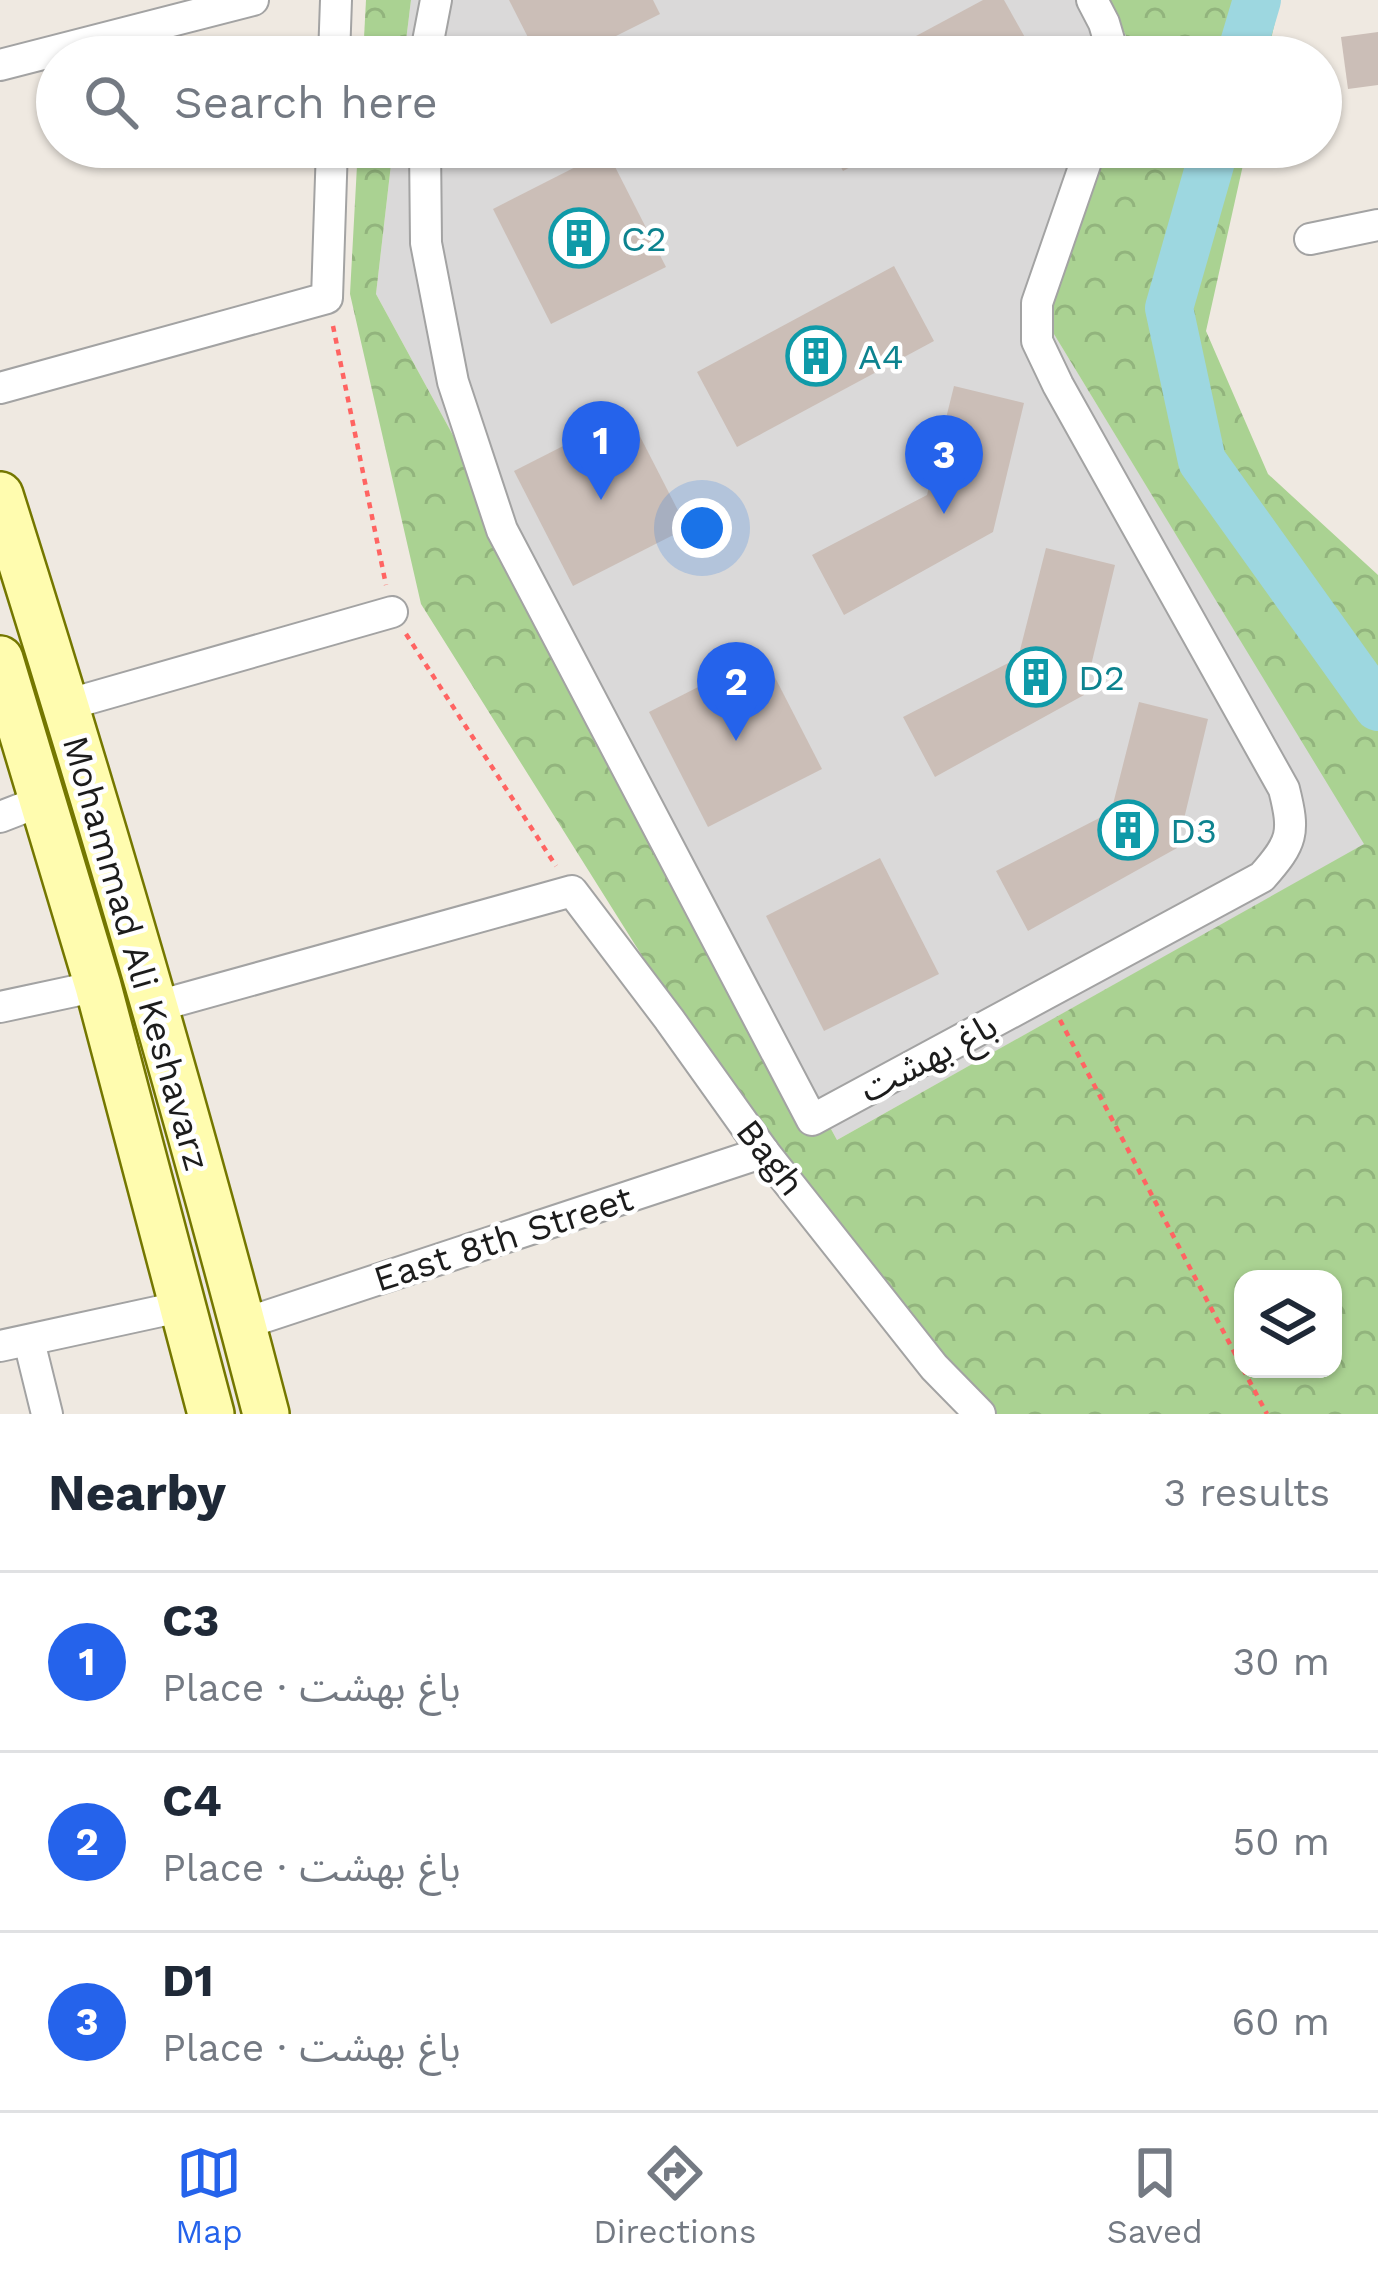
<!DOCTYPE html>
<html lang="en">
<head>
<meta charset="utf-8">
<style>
	:root { --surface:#fff; --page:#f6f6f7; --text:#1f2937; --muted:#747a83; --line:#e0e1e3; --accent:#2563eb }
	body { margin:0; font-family:"Work Sans","Noto Sans Arabic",sans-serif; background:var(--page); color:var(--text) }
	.controls { position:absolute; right:36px; bottom:36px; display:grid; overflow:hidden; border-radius:24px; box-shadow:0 3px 9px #0004 }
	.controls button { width:108px; height:108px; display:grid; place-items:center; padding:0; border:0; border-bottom:3px solid var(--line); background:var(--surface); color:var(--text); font:60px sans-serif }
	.you { position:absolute; left:702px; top:528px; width:42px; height:42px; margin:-30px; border:9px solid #fff; border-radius:50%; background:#1a73e8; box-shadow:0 0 0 18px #1a73e833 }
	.badge { display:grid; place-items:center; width:78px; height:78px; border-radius:50%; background:var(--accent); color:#fff; font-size:39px; font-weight:700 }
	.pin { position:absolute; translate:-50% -99px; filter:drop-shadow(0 3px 6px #0008) }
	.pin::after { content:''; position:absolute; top:63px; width:42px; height:36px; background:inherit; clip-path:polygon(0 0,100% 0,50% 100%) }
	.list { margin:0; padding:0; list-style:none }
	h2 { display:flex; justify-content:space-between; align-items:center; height:156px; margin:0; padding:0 48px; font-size:51px }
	h2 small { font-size:39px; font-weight:400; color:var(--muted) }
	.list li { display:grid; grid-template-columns:78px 1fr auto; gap:36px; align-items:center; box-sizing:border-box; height:180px; padding:0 48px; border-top:3px solid var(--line) }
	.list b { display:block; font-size:45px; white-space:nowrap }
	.list p { margin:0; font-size:39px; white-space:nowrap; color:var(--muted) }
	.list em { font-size:39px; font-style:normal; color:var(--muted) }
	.icon { flex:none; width:66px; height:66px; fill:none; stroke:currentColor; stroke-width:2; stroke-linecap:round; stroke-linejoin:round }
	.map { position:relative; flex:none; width:1378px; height:1414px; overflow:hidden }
	.search { position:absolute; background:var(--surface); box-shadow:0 3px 9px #0004; left:36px; right:36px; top:36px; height:132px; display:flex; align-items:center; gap:30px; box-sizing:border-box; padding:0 42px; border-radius:66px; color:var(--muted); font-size:45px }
	.sheet { height:696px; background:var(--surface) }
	nav { display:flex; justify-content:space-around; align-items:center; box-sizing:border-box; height:168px; border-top:3px solid var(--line); background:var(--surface); font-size:33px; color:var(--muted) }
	nav a { display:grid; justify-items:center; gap:6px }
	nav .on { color:var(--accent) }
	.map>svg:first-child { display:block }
</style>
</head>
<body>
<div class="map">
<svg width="1378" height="1414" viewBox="0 0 1378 1414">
	<defs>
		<pattern id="forest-crowns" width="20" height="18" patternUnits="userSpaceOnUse" patternTransform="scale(3)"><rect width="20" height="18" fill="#aad292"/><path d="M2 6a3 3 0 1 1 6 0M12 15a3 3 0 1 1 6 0" fill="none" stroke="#92b47d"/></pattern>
	</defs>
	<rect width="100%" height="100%" fill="#efe9e1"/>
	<g fill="#dad9d9">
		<polygon points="411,0 1107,0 1132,47 1129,57 404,57"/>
		<polygon points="393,147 1100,147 1046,321 1365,844 837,1140 376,294"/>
	</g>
	<g fill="url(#forest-crowns)" fill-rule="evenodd">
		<polygon points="366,0 411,0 404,57 363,57"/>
		<polygon points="1107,0 1280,0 1267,57 1129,57 1132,47"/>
		<path d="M358 147H393L376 294 837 1140 1364 844 1046 321 1100 147H1247L1206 331 1268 474 1378 575V1414H991L922 1337 683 1021 421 604 350 294ZM1243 1279H1333V1369H1243Z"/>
	</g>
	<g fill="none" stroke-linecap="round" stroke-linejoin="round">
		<g stroke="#9dd7e0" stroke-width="48">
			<polyline points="1240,57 1257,0"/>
			<polyline points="1215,147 1169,308 1202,461 1378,707"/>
		</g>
	</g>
	<g fill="#cbbeb7">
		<polygon points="509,0 653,0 660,14 574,57 538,57"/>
		<polygon points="983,0 1004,0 1036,57 877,57"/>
		<polygon points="1378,32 1378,85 1348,89 1341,37"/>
		<polygon points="830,147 888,147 843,171"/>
		<polygon points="607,151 666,267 551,324 493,209"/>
		<polygon points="894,266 934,341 737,447 697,372"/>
		<polygon points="954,386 1024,403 993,532 844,615 812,555 927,495"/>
		<polygon points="628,413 687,528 573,586 514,471"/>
		<polygon points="1046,548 1115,565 1084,695 935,777 903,717 1018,658"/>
		<polygon points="763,654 822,769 708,827 649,712"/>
		<polygon points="1139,702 1208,719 1177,848 1028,931 996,871 1111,812"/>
		<polygon points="880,858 939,974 824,1031 766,916"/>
	</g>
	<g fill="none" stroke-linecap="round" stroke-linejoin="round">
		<defs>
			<g id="minor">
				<polyline points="1092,0 1104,23 1114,57"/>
				<polyline points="334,57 336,0"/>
				<polyline points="425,57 436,0"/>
				<polyline points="0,65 253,0"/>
				<path d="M425 147 426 243 453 382 502 530 812 1120 1262 877C1293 842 1295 833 1284 789L1058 385 1037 341V303L1091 147"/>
				<polyline points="1310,239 1378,225"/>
				<polyline points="0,388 327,298 332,147"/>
				<polyline points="66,705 392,612"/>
				<polyline points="0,817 44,800"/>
				<polyline points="0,1007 98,986"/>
				<polyline points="154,1007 572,891 669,1019 764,1152 934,1367 980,1414"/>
				<polyline points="243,1324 764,1152"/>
				<polyline points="29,1341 47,1414"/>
				<polyline points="0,1346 184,1306"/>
			</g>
			<g id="secondary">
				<path d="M0 495C96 799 186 1105 266 1414"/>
				<polyline points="0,659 98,986 211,1414"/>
			</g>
		</defs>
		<use href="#minor" stroke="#a3a3a3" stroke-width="34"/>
		<use href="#secondary" stroke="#747700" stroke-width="50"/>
		<g stroke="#ff6462" stroke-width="4.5" stroke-dasharray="6 6" stroke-linecap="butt">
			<polyline points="333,326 386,585"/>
			<polyline points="406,634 556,866"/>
			<polyline points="1060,1020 1243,1369"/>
			<polyline points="1243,1369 1267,1414"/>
		</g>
		<use href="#minor" stroke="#fff" stroke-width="30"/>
		<use href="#secondary" stroke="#fffcaf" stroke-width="45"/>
	</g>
	<defs>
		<symbol id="building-ring" viewBox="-11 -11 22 22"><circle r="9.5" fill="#fff" stroke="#0f9aa8" stroke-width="1.5"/><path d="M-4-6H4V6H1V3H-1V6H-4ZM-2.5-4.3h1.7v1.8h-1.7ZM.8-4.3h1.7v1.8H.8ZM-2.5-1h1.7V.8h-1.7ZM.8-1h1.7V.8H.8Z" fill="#0f9aa8"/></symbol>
	</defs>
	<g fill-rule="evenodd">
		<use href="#building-ring" x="546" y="205" width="66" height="66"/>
		<use href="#building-ring" x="783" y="323" width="66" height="66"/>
		<use href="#building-ring" x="1003" y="644" width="66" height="66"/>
		<use href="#building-ring" x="1095" y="797" width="66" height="66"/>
	</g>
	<g text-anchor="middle" stroke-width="9" stroke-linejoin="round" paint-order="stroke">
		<g font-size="36" fill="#0d838f" stroke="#fff" text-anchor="start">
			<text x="621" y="251">C2</text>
			<text x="858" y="369">A4</text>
			<text x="1078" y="690">D2</text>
			<text x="1170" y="843">D3</text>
		</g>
		<g font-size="36" fill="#1c1c1c" stroke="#fff">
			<text transform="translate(137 953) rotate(74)" y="13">Mohammad Ali Keshavarz</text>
			<text transform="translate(928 1057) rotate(-28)" y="13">باغ بهشت</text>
			<text transform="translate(771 1157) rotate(52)" y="13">Bagh</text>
			<text transform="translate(503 1238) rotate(-18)" y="13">East 8th Street</text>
		</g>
	</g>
</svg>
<div class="controls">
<button><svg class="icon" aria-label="layers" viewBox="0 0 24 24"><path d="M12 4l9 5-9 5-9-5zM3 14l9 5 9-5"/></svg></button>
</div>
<div class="you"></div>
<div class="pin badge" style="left:601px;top:500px">1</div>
<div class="pin badge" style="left:736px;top:741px">2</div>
<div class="pin badge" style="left:944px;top:514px">3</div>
<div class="search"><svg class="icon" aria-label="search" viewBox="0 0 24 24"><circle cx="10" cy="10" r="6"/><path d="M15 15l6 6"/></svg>Search here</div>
</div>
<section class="sheet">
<h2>Nearby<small>3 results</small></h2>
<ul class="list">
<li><span class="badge">1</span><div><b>C3</b><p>Place · باغ بهشت</p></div><em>30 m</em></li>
<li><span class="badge">2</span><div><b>C4</b><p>Place · باغ بهشت</p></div><em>50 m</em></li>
<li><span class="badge">3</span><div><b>D1</b><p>Place · باغ بهشت</p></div><em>60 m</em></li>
</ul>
</section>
<nav>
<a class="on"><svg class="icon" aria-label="map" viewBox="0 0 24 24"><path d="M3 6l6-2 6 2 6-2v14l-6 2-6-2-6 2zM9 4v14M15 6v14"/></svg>Map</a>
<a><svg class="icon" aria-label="directions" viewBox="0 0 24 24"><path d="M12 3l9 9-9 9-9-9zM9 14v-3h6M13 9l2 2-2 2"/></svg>Directions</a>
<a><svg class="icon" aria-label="saved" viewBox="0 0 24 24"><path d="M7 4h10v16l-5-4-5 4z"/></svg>Saved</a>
</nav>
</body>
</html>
